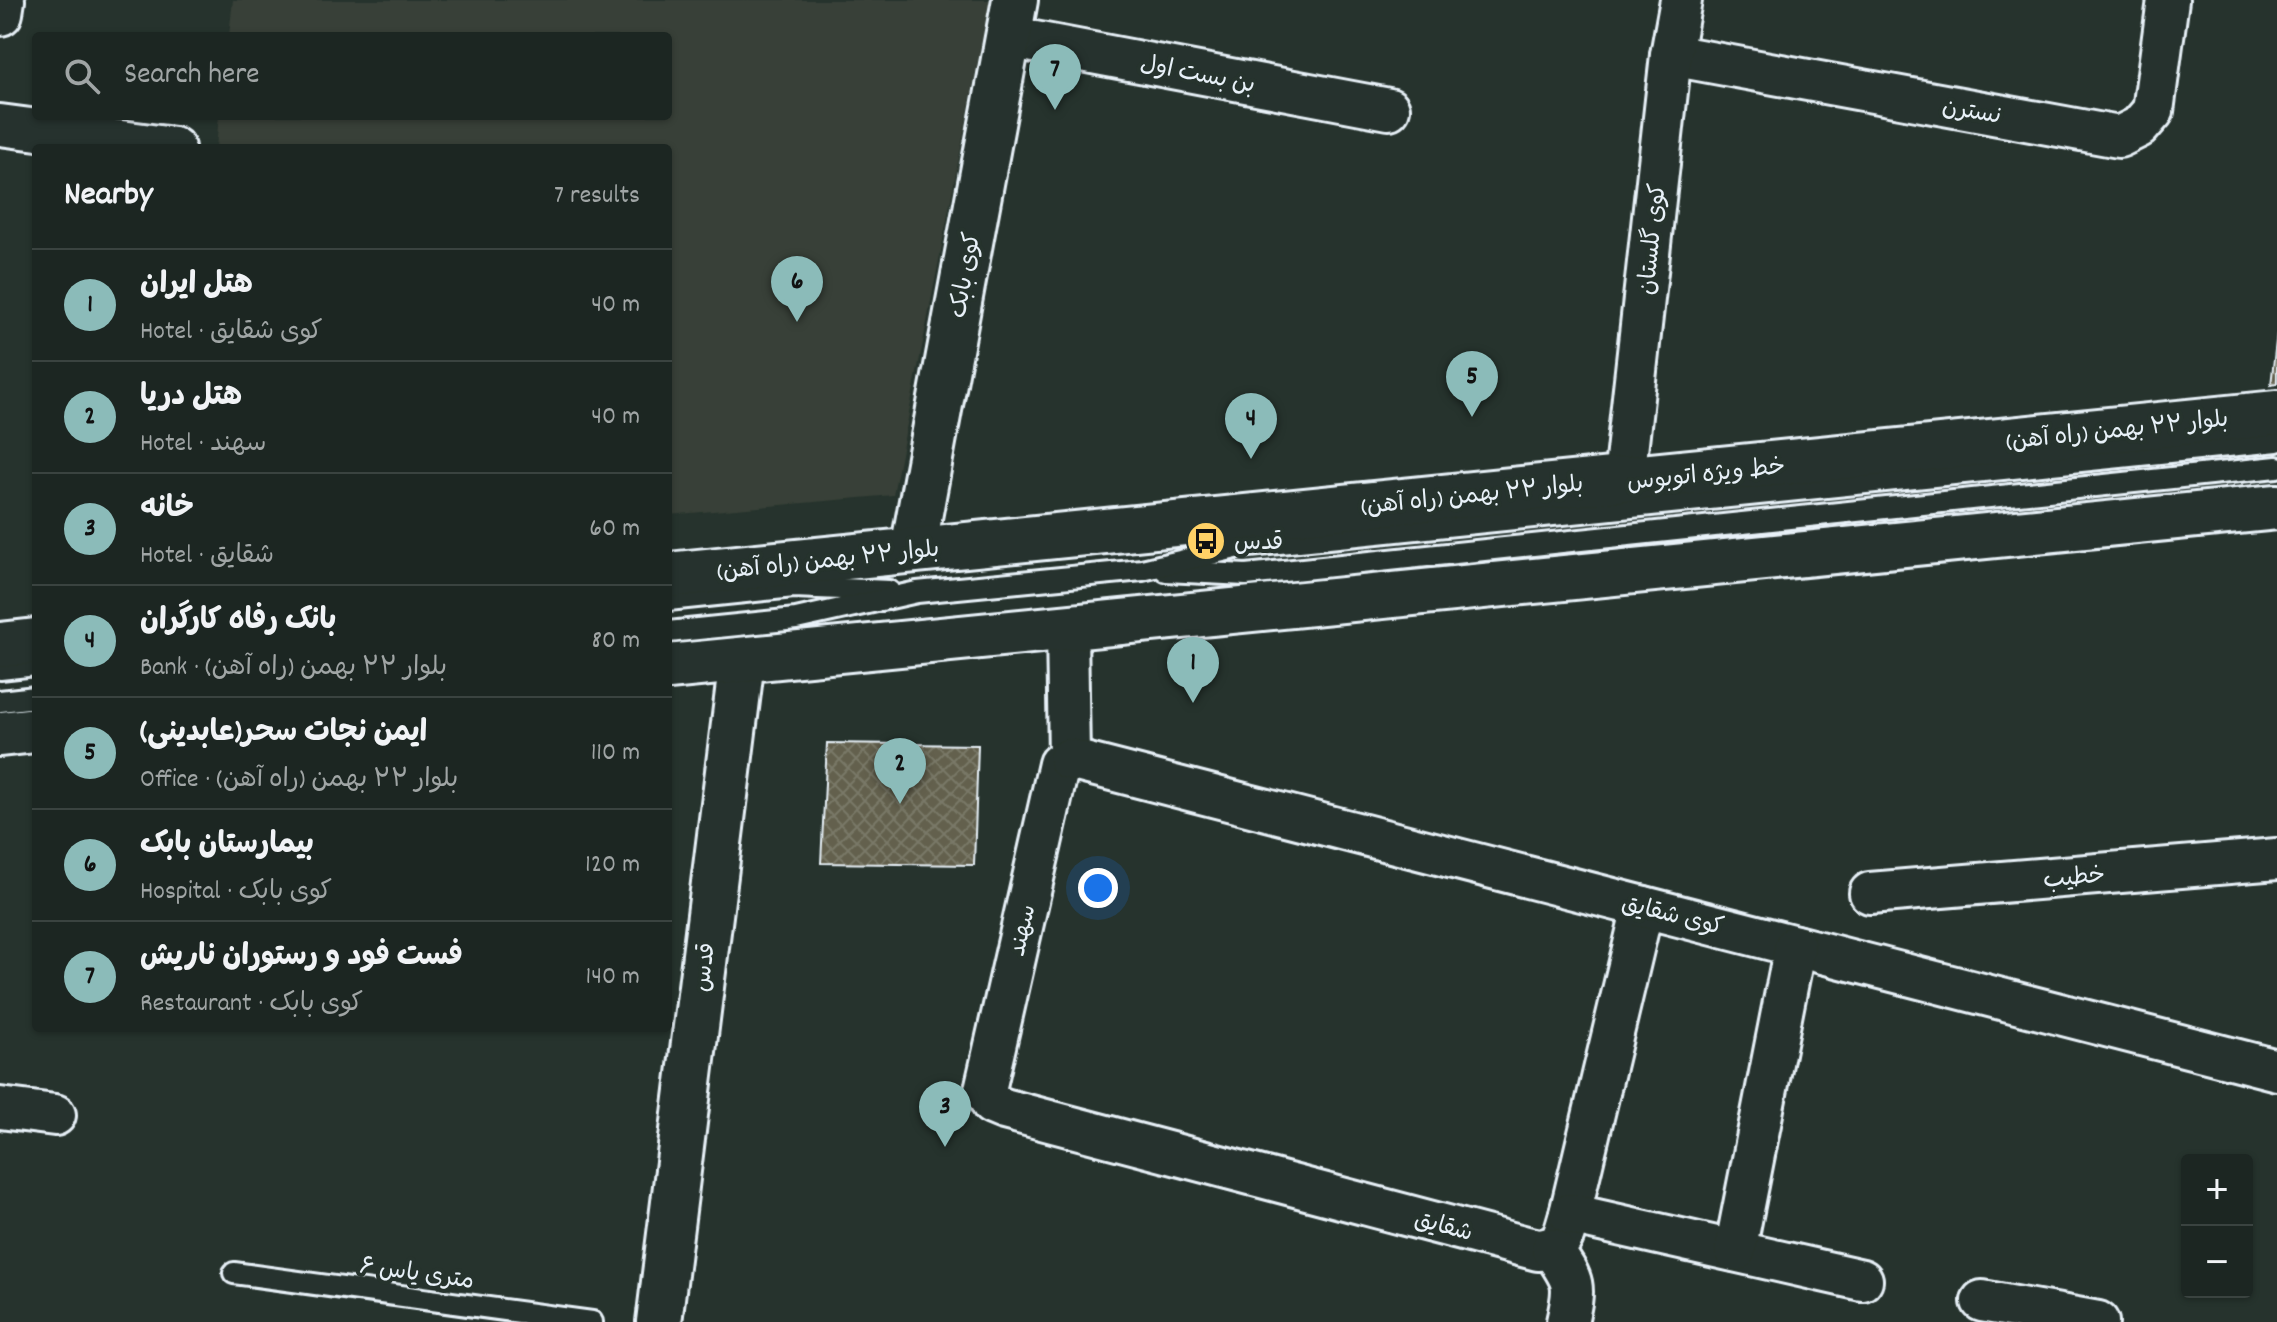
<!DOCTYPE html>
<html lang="en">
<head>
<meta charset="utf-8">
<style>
	:root { --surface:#1c2622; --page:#29322f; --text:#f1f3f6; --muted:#a0a5a5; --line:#3a4340; --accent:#8bbbb9 }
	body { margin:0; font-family:Dekko,"Playpen Sans Arabic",sans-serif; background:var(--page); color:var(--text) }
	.controls { position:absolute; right:24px; bottom:24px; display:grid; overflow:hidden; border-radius:8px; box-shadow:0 2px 6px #0004 }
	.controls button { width:72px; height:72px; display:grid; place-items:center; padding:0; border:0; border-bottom:2px solid var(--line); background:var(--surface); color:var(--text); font:40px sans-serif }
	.you { position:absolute; left:1098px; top:888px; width:28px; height:28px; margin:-20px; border:6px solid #fff; border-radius:50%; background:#1a73e8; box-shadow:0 0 0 12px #1a73e833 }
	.badge { display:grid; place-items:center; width:52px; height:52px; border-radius:50%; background:var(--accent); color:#111; font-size:26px; font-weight:700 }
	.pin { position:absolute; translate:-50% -66px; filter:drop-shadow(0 2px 4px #0008) }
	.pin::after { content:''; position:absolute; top:42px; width:28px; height:24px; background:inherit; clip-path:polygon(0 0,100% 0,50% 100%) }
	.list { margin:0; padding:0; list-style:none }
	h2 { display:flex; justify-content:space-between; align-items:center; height:104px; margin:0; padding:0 32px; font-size:34px }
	h2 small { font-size:26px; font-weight:400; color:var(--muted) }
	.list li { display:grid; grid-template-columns:52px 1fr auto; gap:24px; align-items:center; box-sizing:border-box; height:112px; padding:0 32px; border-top:2px solid var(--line) }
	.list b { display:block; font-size:30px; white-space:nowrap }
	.list p { margin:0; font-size:26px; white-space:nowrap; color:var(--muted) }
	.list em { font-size:26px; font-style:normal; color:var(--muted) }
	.icon { flex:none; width:44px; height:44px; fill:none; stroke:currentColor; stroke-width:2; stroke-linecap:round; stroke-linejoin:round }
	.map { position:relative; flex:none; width:2277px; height:1322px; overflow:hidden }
	.search { position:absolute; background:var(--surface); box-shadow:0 2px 6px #0004; left:32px; top:32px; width:640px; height:88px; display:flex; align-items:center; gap:20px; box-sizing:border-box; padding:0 28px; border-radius:8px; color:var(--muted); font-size:30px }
	.panel { position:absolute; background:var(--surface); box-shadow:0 2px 6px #0004; left:32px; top:144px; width:640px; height:888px; border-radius:8px }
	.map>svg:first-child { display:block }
</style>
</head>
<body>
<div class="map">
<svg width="2277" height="1322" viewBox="0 0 2277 1322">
	<defs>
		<pattern id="building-cross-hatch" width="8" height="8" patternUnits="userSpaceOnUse" patternTransform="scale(2)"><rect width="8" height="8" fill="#63614d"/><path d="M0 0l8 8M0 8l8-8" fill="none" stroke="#797867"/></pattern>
	</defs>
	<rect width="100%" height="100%" fill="#26332d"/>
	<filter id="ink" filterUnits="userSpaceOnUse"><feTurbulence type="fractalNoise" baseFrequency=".0125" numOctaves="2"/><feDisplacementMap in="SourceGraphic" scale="16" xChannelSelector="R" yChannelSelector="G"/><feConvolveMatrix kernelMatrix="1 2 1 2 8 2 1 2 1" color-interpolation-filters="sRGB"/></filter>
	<g filter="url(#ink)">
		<polygon fill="#384137" points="233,0 990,0 893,495 668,515 668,148 216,148 219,116 668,116 668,36 229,36"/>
		<g fill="url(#building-cross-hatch)" stroke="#e8f1f8" stroke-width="2">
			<polygon points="2277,332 2277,384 2271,385"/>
			<polygon points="827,743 978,745 974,865 821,863"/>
		</g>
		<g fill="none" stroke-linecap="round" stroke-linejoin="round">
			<defs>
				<g id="lane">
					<polyline points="1166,571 1246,575 2277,467"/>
					<polyline points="668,600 794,587 889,591"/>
					<polyline points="668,632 796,619 917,592 1142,570 1240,547 2277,441"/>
					<polyline points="0,669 36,665"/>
					<polyline points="0,701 36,697"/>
					<polyline points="234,1273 592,1322"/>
				</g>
				<g id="street">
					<polyline points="1008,37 1389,109"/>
					<polyline points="1671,55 2119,137 2139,127 2153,111 2168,0"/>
					<polyline points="0,125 174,148"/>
					<polyline points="1624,479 1671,55 1681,0"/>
					<polyline points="1067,629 1069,759"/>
					<path d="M1069 759 1059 764 985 1090 992 1104 1004 1109 1538 1250C1564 1248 1563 1236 1570 1214L1643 907"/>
					<polyline points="1069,759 2277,1070"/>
					<polyline points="1870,893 2277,859"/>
					<polyline points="0,1108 55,1115"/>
					<polyline points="1570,1214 1862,1280"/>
					<path d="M1552 1249C1574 1282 1576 1283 1567 1322"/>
					<polyline points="1735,1251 1795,946"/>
					<polyline points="1982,1301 2098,1322"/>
				</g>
				<g id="secondary">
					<polyline points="0,13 2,0"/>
					<polyline points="913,550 1015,0"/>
					<polyline points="659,1322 742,660"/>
				</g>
				<g id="primary">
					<polyline points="668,575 2277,413"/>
					<polyline points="0,645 36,641"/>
					<polyline points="668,667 2277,507"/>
					<polyline points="0,734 36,730"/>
				</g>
			</defs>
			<use href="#lane" stroke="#e8f1f8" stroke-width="26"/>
			<use href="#street" stroke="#e8f1f8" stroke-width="46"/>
			<use href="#secondary" stroke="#e8f1f8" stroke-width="50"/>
			<use href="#primary" stroke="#e8f1f8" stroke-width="50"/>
			<use href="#lane" stroke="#26332d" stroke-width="20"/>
			<use href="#street" stroke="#26332d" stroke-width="40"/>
			<use href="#secondary" stroke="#26332d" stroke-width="44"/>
			<use href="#primary" stroke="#26332d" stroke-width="44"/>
		</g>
	</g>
	<defs>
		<symbol id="bus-disc" viewBox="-11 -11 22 22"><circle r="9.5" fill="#ffd166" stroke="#26332d"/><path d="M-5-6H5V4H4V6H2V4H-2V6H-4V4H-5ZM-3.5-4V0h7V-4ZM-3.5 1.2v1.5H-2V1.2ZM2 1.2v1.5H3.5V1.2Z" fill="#111"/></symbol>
	</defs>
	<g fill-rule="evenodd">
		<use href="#bus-disc" x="1184" y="519" width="44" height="44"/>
	</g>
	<g text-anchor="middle" stroke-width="8" stroke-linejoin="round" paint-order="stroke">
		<g font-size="24" fill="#e8f1f8" stroke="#26332d">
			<text transform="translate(1198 73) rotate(11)" y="8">بن بست اول</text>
			<text transform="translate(1972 110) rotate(10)" y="8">نسترن</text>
			<text transform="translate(1651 239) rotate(-84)" y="8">کوی گلستان</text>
			<text transform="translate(964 275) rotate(-80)" y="8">کوی بابک</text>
			<text transform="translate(2117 429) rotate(-6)" y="8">بلوار ۲۲ بهمن (راه آهن)</text>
			<text transform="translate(1706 473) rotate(-6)" y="8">خط ویژه اتوبوس</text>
			<text transform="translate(1472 494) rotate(-6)" y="8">بلوار ۲۲ بهمن (راه آهن)</text>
			<text transform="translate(828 559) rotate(-6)" y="8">بلوار ۲۲ بهمن (راه آهن)</text>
			<text transform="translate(2074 876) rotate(-5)" y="8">خطیب</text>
			<text transform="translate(1673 914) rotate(14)" y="8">کوی شقایق</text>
			<text transform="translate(1021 930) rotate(-77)" y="8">سهند</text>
			<text transform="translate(703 967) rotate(-83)" y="8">قدس</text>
			<text transform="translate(1444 1225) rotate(15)" y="8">شقایق</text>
			<text transform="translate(417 1272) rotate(8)" y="8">۶ متری یاس</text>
		</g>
		<g font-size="24" fill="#e8f1f8" stroke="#26332d" text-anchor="start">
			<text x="1234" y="549">قدس</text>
		</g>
	</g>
</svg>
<div class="controls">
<button>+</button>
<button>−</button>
</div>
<div class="you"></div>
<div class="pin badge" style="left:1193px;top:703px">1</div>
<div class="pin badge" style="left:900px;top:804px">2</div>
<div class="pin badge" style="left:945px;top:1147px">3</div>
<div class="pin badge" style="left:1251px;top:459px">4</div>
<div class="pin badge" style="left:1472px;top:417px">5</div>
<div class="pin badge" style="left:797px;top:322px">6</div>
<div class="pin badge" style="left:1055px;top:110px">7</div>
<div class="search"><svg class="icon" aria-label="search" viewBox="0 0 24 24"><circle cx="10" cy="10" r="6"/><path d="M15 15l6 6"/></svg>Search here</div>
<section class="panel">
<h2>Nearby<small>7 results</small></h2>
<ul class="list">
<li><span class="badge">1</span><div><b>هتل ایران</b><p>Hotel · کوی شقایق</p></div><em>40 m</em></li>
<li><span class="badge">2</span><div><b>هتل دریا</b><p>Hotel · سهند</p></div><em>40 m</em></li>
<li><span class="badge">3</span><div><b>خانه</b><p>Hotel · شقایق</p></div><em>60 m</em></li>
<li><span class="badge">4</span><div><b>بانک رفاه کارگران</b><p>Bank · بلوار ۲۲ بهمن (راه آهن)</p></div><em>80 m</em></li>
<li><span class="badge">5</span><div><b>ایمن نجات سحر(عابدینی)</b><p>Office · بلوار ۲۲ بهمن (راه آهن)</p></div><em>110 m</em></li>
<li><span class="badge">6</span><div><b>بیمارستان بابک</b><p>Hospital · کوی بابک</p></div><em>120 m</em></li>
<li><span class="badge">7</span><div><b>فست فود و رستوران ناریش</b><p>Restaurant · کوی بابک</p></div><em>140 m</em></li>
</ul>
</section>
</div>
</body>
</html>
